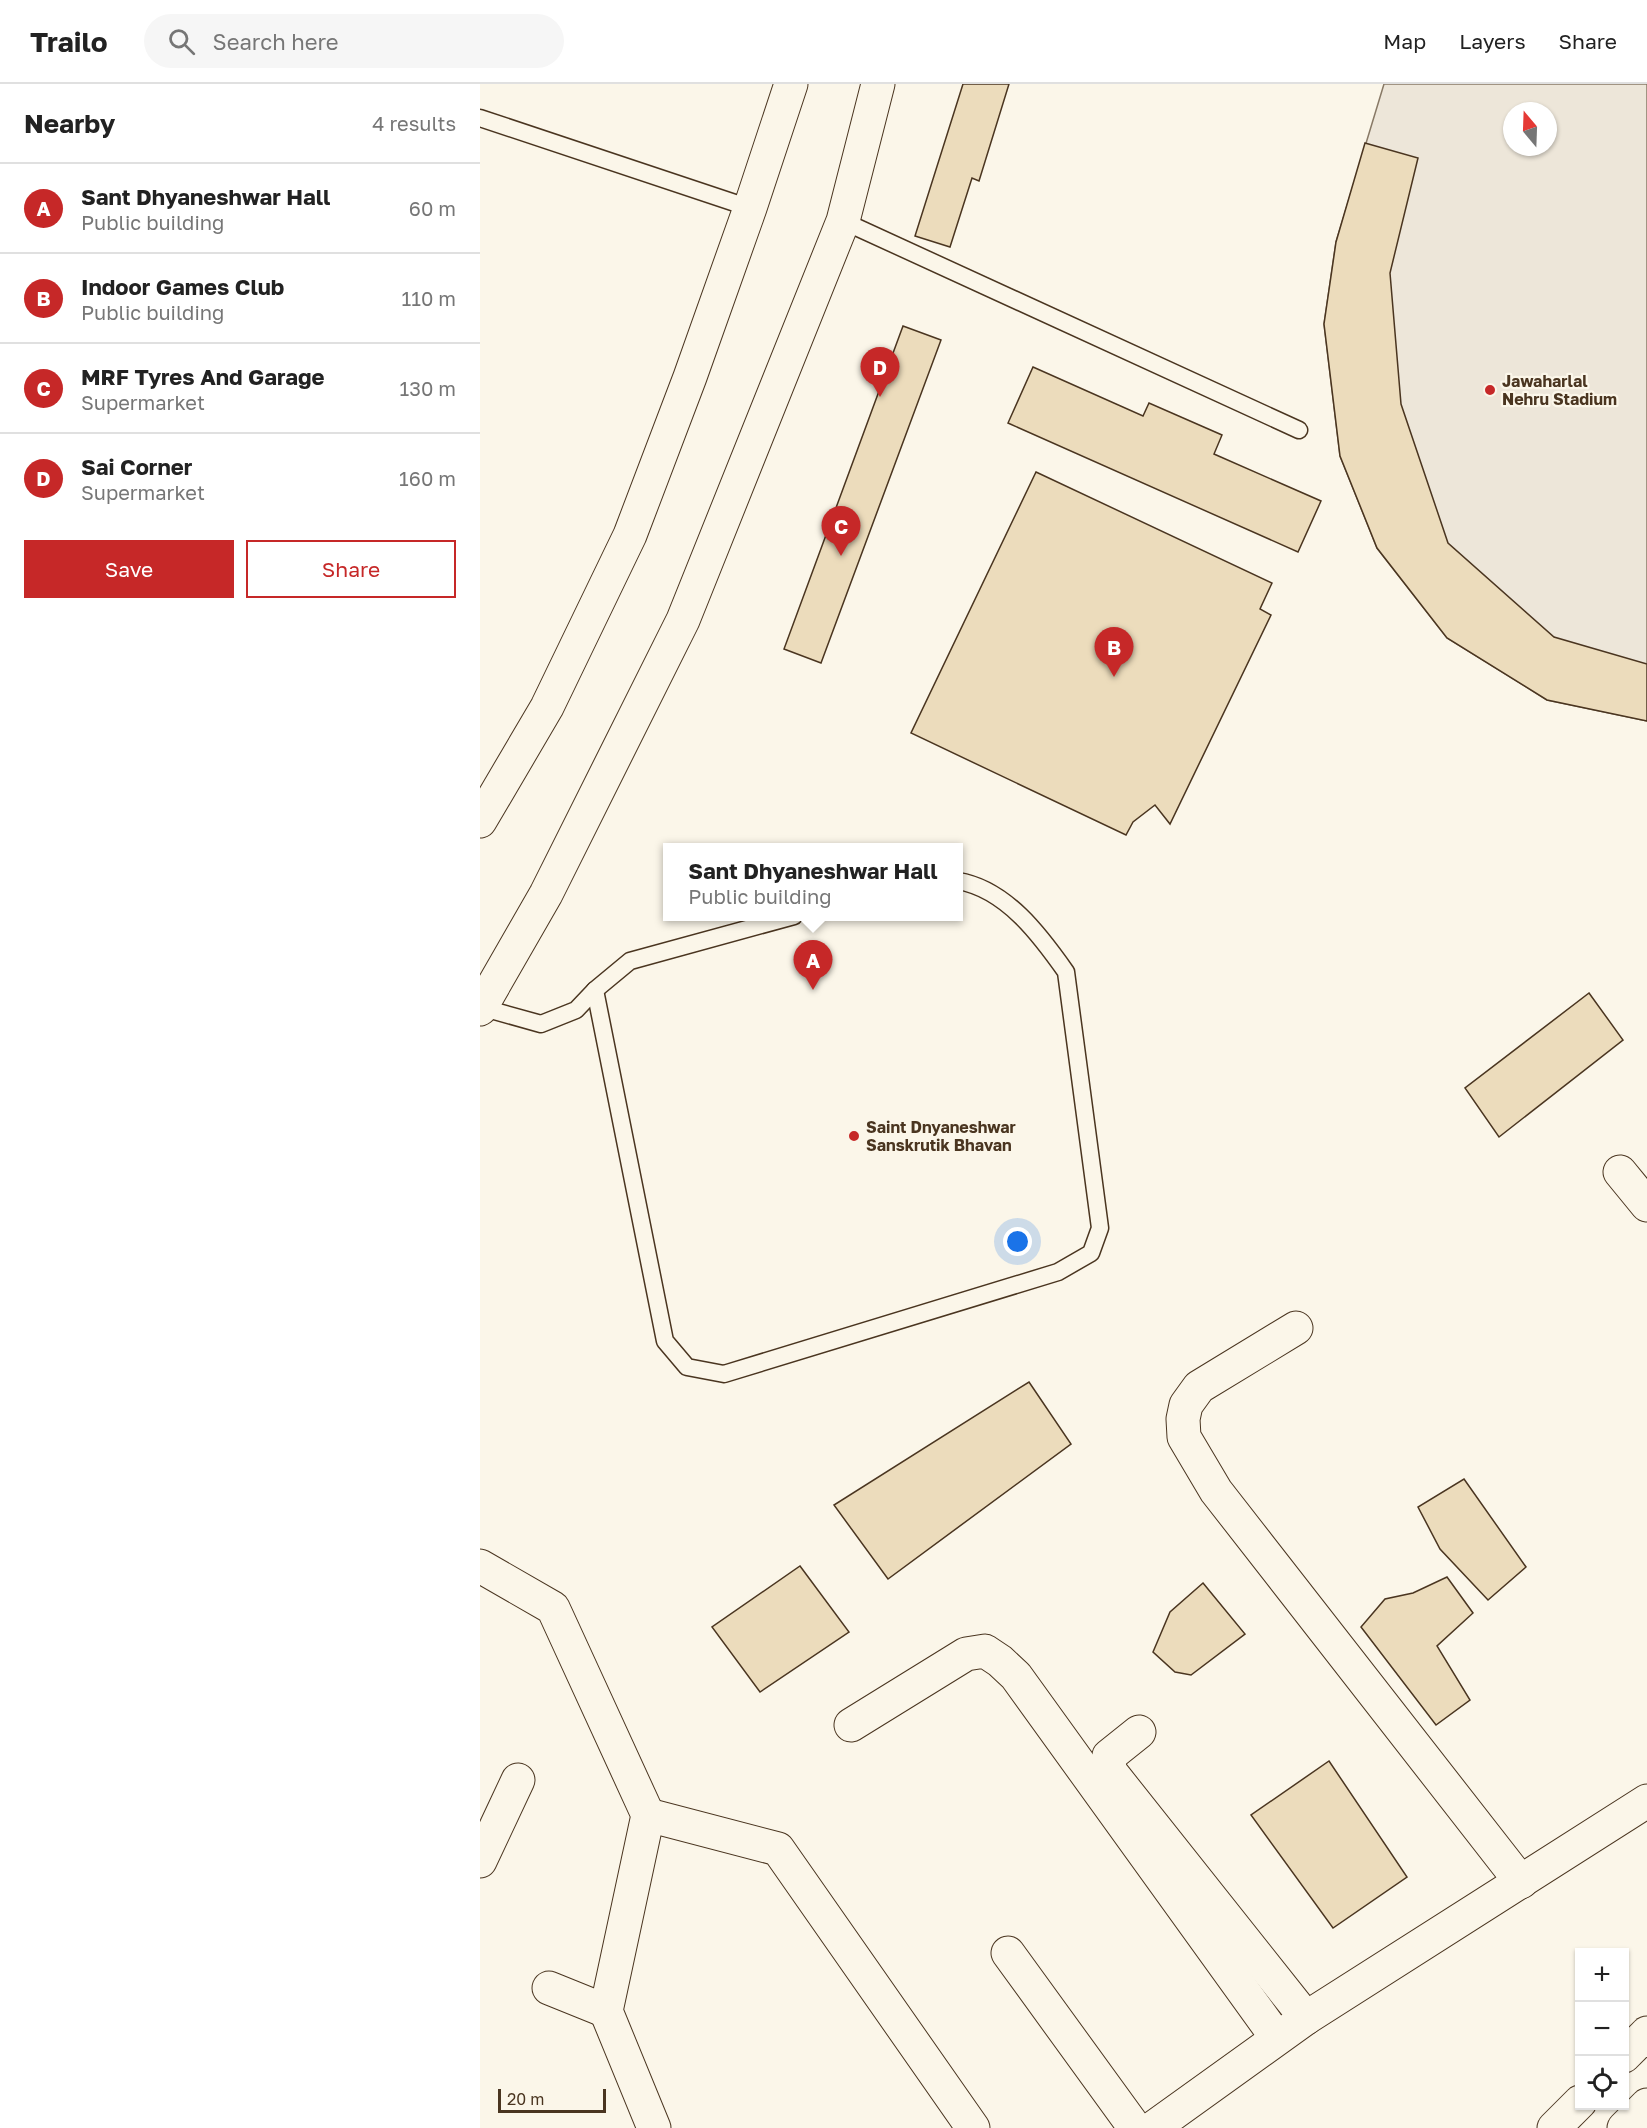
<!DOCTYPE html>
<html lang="en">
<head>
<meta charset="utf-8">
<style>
	:root { --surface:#fff; --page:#f6f6f6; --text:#222; --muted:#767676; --line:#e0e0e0; --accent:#c62828 }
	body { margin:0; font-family:"Golos Text",sans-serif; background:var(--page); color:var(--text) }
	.controls { position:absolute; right:18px; bottom:18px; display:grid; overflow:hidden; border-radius:0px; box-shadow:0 2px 4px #0004 }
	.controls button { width:54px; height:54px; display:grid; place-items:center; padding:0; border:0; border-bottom:2px solid var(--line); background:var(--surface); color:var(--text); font:30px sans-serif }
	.compass { position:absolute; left:1023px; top:18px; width:54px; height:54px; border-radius:50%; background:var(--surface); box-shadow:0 2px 4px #0004; rotate:341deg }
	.scale { position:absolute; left:18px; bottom:15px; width:108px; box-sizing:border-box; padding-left:6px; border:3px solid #4a3520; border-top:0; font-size:16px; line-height:21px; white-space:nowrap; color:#4a3520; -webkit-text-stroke:4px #fbf6e9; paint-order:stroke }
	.you { position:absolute; left:538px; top:1158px; width:21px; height:21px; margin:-15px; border:4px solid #fff; border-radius:50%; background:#1a73e8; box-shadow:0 0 0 9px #1a73e833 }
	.badge { display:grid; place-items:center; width:39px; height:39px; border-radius:50%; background:var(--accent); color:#fff; font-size:20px; font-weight:700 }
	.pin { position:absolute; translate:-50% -50px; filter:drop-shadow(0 2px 3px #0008) }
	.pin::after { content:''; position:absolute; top:32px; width:21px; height:18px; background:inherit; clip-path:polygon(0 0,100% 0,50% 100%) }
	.popup { position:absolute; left:183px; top:759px; width:300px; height:78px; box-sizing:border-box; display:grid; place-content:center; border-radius:0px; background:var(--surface); filter:drop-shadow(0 2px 4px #0005); font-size:20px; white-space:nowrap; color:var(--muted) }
	.popup b { font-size:22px; color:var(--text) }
	.popup::after { content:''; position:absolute; left:50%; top:100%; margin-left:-12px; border:12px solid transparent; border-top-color:var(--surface) }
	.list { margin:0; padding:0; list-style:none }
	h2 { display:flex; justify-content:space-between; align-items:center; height:78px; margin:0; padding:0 24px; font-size:26px }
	h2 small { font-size:20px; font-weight:400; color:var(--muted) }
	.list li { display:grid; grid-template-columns:39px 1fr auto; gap:18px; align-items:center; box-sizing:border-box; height:90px; padding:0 24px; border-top:2px solid var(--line) }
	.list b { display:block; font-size:22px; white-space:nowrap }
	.list p { margin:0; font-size:20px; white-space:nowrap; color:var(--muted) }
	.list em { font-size:20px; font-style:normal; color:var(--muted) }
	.actions { display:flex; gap:12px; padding:18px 24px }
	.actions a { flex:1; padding:14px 0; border:2px solid var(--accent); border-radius:0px; text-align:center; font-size:21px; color:var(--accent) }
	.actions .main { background:var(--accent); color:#fff }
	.icon { flex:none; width:33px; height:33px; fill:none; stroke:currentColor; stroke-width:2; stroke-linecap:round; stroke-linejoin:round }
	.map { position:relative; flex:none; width:1167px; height:2044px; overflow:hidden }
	header { display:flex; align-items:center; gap:36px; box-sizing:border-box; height:84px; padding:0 30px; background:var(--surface); border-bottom:2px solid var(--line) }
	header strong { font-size:28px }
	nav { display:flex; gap:33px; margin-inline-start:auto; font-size:21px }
	.search { width:420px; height:54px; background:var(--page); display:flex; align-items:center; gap:15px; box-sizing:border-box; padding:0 21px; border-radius:33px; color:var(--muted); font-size:22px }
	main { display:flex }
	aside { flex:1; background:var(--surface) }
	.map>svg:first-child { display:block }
</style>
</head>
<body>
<header>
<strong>Trailo</strong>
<div class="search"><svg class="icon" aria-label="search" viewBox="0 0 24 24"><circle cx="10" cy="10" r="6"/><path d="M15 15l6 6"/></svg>Search here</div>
<nav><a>Map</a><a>Layers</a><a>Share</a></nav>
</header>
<main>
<aside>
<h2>Nearby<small>4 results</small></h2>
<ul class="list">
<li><span class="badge">A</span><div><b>Sant Dhyaneshwar Hall</b><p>Public building</p></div><em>60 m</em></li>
<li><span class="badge">B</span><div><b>Indoor Games Club</b><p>Public building</p></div><em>110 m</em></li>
<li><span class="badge">C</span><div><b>MRF Tyres And Garage</b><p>Supermarket</p></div><em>130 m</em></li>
<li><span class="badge">D</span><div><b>Sai Corner</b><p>Supermarket</p></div><em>160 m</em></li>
</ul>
<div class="actions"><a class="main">Save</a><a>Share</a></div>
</aside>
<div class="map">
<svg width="1167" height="2044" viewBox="0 0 1167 2044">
	<rect width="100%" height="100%" fill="#fbf6e9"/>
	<path fill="#ede6d9" stroke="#887966" stroke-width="1.5" fill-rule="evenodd" d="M904 0H1167V637L1067 616 967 554 897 464 860 372 844 240 856 158ZM1032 27H1068V63H1032Z"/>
	<g fill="#ecdcbc" stroke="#4a3520" stroke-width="1.5">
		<polygon points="483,0 529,0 499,97 492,94 470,163 435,152"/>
		<polygon points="885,59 938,74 910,189 921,320 968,459 1074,553 1167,580 1167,637 1067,616 967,554 897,464 860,372 844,240 856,158"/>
		<polygon points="423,242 461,256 341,579 304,565"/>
		<polygon points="553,283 663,332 669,319 742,351 734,370 841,417 818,468 528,339"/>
		<polygon points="556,388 792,499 780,525 791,531 690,740 675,721 653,738 646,751 431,649"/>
		<polygon points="1109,909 1143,956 1019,1053 985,1004"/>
		<polygon points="549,1298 591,1360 408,1495 354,1421"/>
		<polygon points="984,1395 1046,1483 1008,1516 960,1465 938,1423"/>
		<polygon points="320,1482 369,1548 280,1608 232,1543"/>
		<polygon points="967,1493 993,1529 957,1562 990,1616 956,1641 881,1543 905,1515 933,1509"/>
		<polygon points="723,1499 765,1550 711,1591 695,1588 673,1568 690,1528"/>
		<polygon points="849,1677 927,1793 853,1844 771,1731"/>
	</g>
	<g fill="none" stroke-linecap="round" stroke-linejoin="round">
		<defs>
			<g id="lane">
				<polyline points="0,34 270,124"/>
				<polyline points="363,137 819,346"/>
				<path d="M115 906 185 1257 207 1283 244 1290 578 1188 611 1169 620 1144 586 888C560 851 526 805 478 797"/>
				<polyline points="0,923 61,940 96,926 115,906 150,877 314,832"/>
			</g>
			<g id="street">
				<polyline points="1140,1088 1167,1121"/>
				<polyline points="816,1244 719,1303 706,1321 703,1335 704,1353 736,1407 1041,1798"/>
				<polyline points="0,1482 73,1524 168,1731 126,1927 174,2044"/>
				<polyline points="371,1641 486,1570 505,1567 520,1577 536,1592 797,1954"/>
				<polyline points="659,1648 629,1672 630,1687 826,1934"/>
				<polyline points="168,1731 298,1765 493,2044"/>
				<polyline points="0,1777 38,1696"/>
				<polyline points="528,1869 655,2044"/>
				<polyline points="69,1904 126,1927"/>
				<polyline points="673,2044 826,1934 1167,1717"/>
			</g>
			<g id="primary">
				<polyline points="0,737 67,623 150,451 210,293 270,124 311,0"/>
				<polyline points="0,925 66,810 203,536 363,137 398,0"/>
				<polyline points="1144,1972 1167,1949"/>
				<polyline points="1074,2044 1100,2018"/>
				<polyline points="1144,2044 1167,2021"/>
			</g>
		</defs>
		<use href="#lane" stroke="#4a3520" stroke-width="19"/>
		<use href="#street" stroke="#4a3520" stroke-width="35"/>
		<use href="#primary" stroke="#4a3520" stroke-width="35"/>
		<use href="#lane" stroke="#fbf6e9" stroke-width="16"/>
		<use href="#street" stroke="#fbf6e9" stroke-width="33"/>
		<use href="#primary" stroke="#fbf6e9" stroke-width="33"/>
	</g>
	<g fill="#c62828" stroke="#fbf6e9" stroke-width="2">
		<circle cx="1010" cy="306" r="6"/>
		<circle cx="374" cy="1052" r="6"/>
	</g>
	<g text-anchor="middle" stroke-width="4.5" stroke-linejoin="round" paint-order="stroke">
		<g font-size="16" font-weight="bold" fill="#4a3520" stroke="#fbf6e9" text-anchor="start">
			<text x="1022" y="303">Jawaharlal<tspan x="1022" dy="18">Nehru Stadium</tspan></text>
			<text x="386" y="1049">Saint Dnyaneshwar<tspan x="386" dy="18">Sanskrutik Bhavan</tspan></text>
		</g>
	</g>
</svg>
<div class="controls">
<button>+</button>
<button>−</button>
<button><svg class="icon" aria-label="locate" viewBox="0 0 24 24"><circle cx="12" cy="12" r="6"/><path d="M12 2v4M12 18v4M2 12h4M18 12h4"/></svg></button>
</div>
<svg class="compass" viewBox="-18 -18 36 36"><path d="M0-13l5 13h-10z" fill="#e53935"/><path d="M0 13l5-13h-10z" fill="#767676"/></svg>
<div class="scale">20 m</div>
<div class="you"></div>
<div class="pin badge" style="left:333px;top:906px">A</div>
<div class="popup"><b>Sant Dhyaneshwar Hall</b>Public building</div>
<div class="pin badge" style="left:634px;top:593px">B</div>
<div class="pin badge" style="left:361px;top:472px">C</div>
<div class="pin badge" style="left:400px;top:313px">D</div>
</div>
</main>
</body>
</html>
